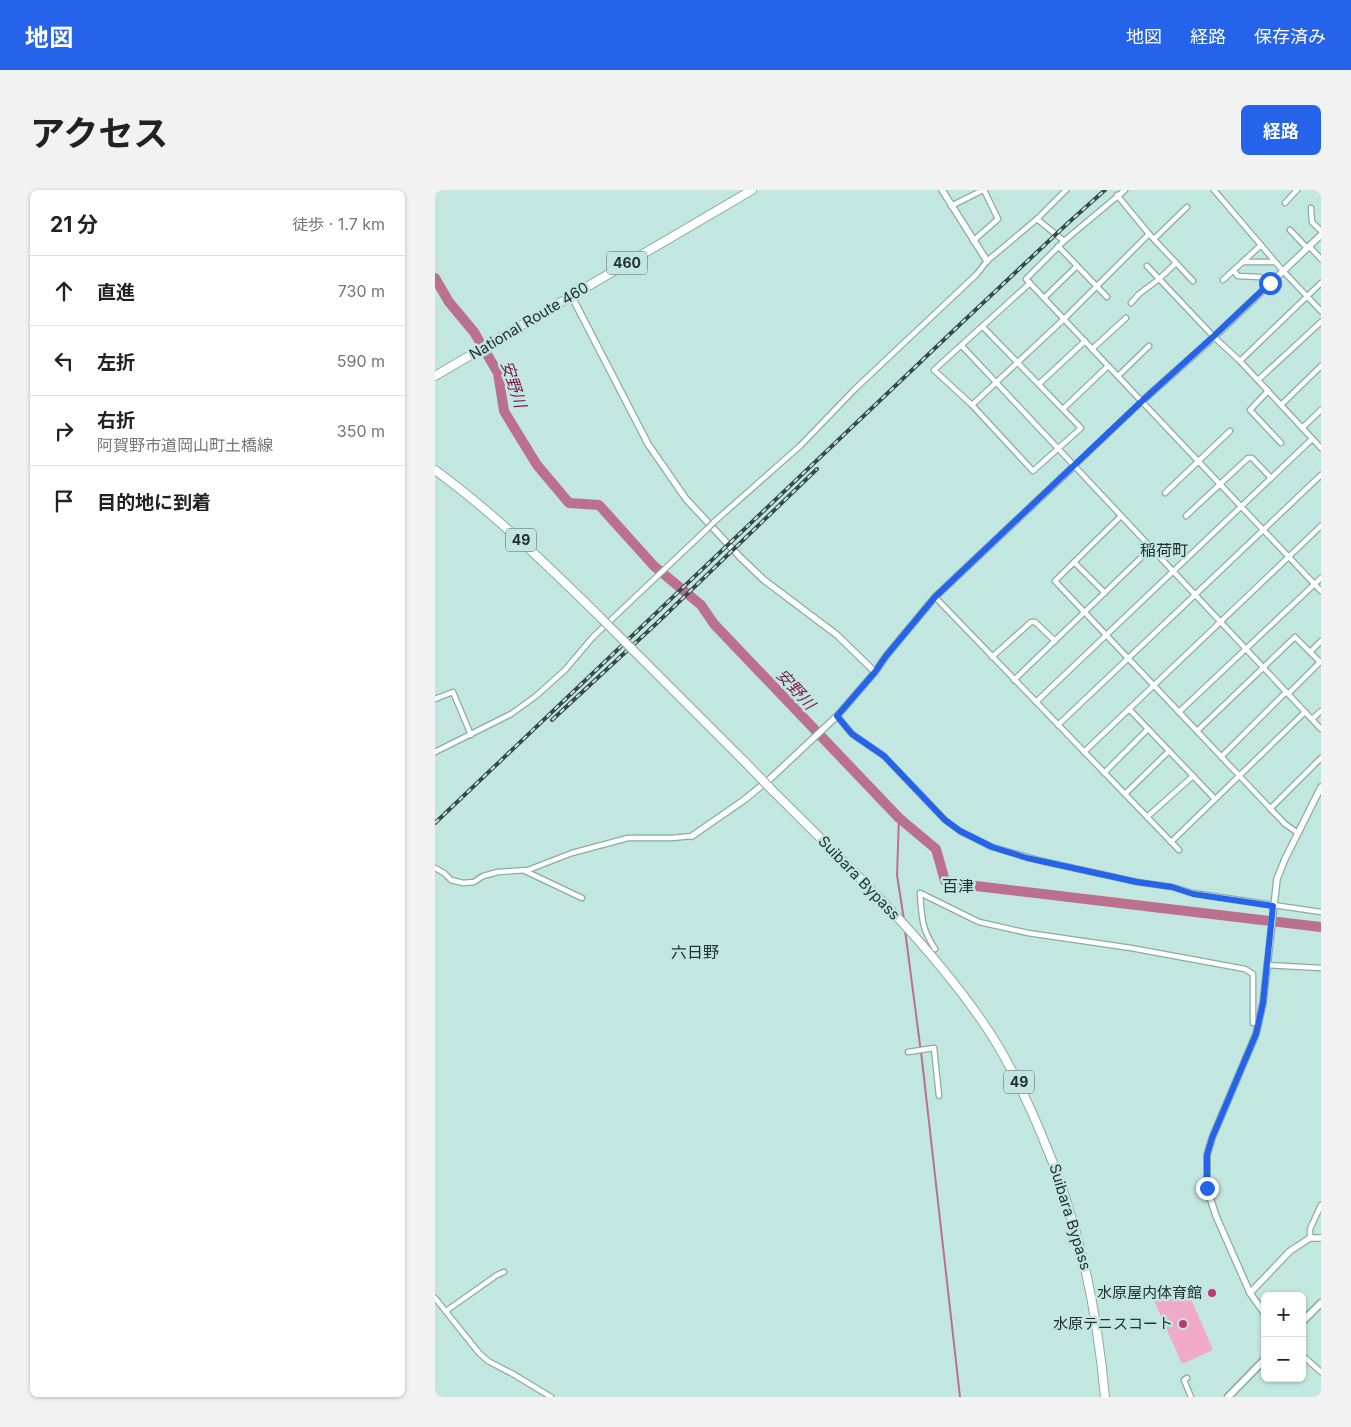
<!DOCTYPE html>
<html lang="ja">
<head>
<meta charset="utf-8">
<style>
	:root { --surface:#fff; --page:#f2f2f2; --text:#222; --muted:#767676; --line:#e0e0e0; --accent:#2563eb }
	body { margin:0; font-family:Inter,"Noto Sans JP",sans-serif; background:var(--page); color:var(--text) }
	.controls { position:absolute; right:15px; bottom:15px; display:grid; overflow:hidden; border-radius:8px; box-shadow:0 1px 4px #0004 }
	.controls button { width:45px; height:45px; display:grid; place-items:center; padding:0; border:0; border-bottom:1px solid var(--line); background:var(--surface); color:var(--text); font:25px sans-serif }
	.stop { position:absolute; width:15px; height:15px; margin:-11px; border:4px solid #2563eb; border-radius:50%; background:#fff }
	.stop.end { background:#2563eb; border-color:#fff; box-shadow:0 1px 5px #0008 }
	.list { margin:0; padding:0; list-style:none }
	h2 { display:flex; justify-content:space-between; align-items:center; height:65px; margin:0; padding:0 20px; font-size:21px }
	h2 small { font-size:16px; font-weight:400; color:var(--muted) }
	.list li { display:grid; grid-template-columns:32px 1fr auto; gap:15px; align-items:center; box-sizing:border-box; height:70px; padding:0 20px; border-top:1px solid var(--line) }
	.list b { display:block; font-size:19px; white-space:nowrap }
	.list p { margin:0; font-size:16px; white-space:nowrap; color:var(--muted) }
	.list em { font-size:16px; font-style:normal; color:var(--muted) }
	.icon { flex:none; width:28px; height:28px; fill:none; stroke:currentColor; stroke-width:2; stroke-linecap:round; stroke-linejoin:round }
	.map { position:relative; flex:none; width:886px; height:1207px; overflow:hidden; border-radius:8px }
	header { display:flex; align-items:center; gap:30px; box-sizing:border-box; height:70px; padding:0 25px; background:var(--accent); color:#fff }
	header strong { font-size:24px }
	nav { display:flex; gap:28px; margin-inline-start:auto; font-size:18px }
	.intro { display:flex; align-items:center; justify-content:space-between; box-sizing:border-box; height:120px; padding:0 30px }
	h1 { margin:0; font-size:35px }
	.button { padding:12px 22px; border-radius:8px; background:var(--accent); color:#fff; font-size:18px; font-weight:700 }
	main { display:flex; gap:30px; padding:0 30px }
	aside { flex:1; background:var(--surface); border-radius:8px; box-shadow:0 1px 4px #0004 }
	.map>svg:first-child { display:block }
</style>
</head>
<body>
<header>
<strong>地図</strong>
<nav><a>地図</a><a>経路</a><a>保存済み</a></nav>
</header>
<div class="intro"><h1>アクセス</h1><a class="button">経路</a></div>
<main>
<aside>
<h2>21 分<small>徒歩 · 1.7 km</small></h2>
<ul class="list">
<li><svg class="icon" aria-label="ahead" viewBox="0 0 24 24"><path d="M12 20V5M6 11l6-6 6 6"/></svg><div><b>直進</b></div><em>730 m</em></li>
<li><svg class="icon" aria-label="left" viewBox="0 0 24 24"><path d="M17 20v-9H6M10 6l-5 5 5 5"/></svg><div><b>左折</b></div><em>590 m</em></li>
<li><svg class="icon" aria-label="right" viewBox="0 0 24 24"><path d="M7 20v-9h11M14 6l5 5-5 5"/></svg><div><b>右折</b><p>阿賀野市道岡山町土橋線</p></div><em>350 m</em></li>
<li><svg class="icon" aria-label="arrive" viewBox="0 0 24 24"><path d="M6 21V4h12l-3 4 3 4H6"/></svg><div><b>目的地に到着</b></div></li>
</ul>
</aside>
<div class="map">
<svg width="886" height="1207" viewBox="0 0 886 1207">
	<rect width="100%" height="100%" fill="#c2e7e1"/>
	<polygon fill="#f0aac6" points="750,1095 778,1160 747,1174 718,1108"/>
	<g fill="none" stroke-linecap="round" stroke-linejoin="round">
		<g stroke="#bc708f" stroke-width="2">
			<polyline points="464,628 462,685 469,730"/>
			<polyline points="470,740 487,870 525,1207"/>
		</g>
		<polyline stroke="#bc708f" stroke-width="10" points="0,88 14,112 39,142 63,183 69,221 102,275 134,313 164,315 219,376 266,415 279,434 464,628 501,659 510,691 524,694 886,737"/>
		<defs>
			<g id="minor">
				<polyline points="690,0 629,51 591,89 886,401"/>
				<polyline points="779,0 848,81 886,121"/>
				<polyline points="682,5 714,44 758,91"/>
				<polyline points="850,13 862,0"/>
				<polyline points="516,16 548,0"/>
				<polyline points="876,18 877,32 886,41"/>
				<polyline points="602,29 629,51"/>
				<polyline points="855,40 872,58"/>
				<polyline points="719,49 752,17"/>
				<polyline points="538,51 563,29 549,0"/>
				<polyline points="623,56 672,107"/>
				<polyline points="874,56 886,69"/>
				<polyline points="808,72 840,72"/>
				<polyline points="712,76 779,147 805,171 886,258"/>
				<polyline points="799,81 803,86 825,87 835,93"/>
				<polyline points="788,90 826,55"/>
				<polyline points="609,108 642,76"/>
				<polyline points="696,113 704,104 724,89 741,73"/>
				<polyline points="548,137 646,238 598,281 537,215 499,180 595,93"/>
				<polyline points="527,156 886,539"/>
				<polyline points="657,159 691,128"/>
				<polyline points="805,171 886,93"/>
				<polyline points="683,186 714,156"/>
				<polyline points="823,190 886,132"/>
				<polyline points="604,194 650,151"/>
				<polyline points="833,201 815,220 846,253"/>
				<polyline points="537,215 629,129 714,44"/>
				<polyline points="846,215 886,176"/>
				<polyline points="628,219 673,176"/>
				<polyline points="867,238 886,220"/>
				<polyline points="639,276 706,212"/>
				<polyline points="730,303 795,241"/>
				<polyline points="686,326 620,391 850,634 863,643"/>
				<polyline points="751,326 813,268 817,268 836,288"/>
				<polyline points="279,332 365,256 421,198 542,84 552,71 602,29 631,0"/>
				<polyline points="639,372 670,403"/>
				<polyline points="500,407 744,660"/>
				<polyline points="875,462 886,451"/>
				<polyline points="557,467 596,432 600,432 620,451"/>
				<polyline points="579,490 716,358"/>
				<polyline points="0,509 18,502 36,545"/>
				<polyline points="601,512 877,249"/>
				<polyline points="694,519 780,609"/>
				<polyline points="744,522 886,388"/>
				<polyline points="402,526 417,544 449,566 510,630 525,641 557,657 607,671 702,692 737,697 758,703 886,722"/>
				<polyline points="877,529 886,521"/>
				<polyline points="623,535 886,285"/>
				<polyline points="762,541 860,447 885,472 853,504"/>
				<polyline points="0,562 76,524 101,506 130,480 158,447 272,339"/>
				<polyline points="649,562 886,336"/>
				<polyline points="786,567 851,502"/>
				<polyline points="669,583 713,539"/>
				<polyline points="690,604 734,561"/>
				<polyline points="835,619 886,568"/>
				<polyline points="712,627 758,586"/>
				<polyline points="736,652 870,522"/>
				<polyline points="0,678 9,683 16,690 28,693 39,692 48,686 63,682 93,680 137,663 193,648 237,648 257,646"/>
				<polyline points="90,681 147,708"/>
				<path d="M500 759C486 737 487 728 485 703L544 732 593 743 696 758 810 779 818 784V833"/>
				<polyline points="832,775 886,778"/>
				<polyline points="473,862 499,858 504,906"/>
				<polyline points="875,1048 875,1039 886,1015"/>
				<polyline points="0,1108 44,1163 53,1171 78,1184 116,1207"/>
				<polyline points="11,1121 62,1085 69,1082"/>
				<polyline points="867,1165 886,1182"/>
				<polyline points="752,1188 749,1190 756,1207"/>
			</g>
			<g id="tertiary">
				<polyline points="507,0 552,71"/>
				<polyline points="136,105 213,254 251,309 305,367 329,390 402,445 440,482"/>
				<polyline points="706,212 779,147 886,45"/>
				<polyline points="257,646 309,610 336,588 402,526 440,482 451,466 500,407 639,276"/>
				<polyline points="815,1103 855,1061 875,1048 886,1048"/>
				<polyline points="830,1124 815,1103 781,1026 772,998 772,965 777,948 821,844 828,813 842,689 850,669 886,597"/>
			</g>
			<g id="secondary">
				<polyline points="867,1132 886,1113"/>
				<polyline points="793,1207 830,1169"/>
			</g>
			<g id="trunk">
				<polyline points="0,186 317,0"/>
				<path d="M0 280C60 324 112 375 165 427"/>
				<polyline points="209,471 310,572"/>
				<path d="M337 600C410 673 488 746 547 831 571 865 589 903 605 941 643 1029 661 1111 670 1207"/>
			</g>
		</defs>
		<use href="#minor" stroke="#89aca6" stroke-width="7"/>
		<use href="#tertiary" stroke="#89aca6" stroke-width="8"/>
		<use href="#secondary" stroke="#89aca6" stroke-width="9"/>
		<use href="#trunk" stroke="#89aca6" stroke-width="10"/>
		<use href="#minor" stroke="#fff" stroke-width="4.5"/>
		<use href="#tertiary" stroke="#fff" stroke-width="5.5"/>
		<use href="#secondary" stroke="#fff" stroke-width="6"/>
		<use href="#trunk" stroke="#fff" stroke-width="8"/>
		<defs>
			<g id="rail">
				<polyline points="117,530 223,432 382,279"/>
				<polyline points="0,633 517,142 633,33 670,0"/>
			</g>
		</defs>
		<use href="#rail" stroke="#384a47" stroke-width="4"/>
		<use href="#rail" stroke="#c2e7e1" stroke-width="2" stroke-dasharray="5.5" stroke-linecap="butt"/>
		<defs>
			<polyline id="minor-bridge" points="272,339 279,332"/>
			<g id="trunk-bridge">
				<polyline points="165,427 209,471"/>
				<polyline points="310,572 337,600"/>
			</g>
		</defs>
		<use href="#minor-bridge" stroke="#89aca6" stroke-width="7" stroke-linecap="butt"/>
		<use href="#trunk-bridge" stroke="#89aca6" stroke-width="10" stroke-linecap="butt"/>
		<use href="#minor-bridge" stroke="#fff" stroke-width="4.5"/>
		<use href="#trunk-bridge" stroke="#fff" stroke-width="8"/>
	</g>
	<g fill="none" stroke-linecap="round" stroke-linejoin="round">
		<polyline stroke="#2563eb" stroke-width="6" points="772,998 772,965 777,948 821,844 828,813 838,716 758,704 737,697 702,692 592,668 557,657 525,641 510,630 449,566 417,544 402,526 440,482 451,466 500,407 706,212 779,146 835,93"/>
	</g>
	<g fill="#be397b" stroke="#c2e7e1" stroke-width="2">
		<circle cx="777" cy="1103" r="5"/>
		<circle cx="748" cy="1134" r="5"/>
	</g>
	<g text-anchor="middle" stroke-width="5" stroke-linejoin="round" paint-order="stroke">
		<g fill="#c2e7e1" stroke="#536864" stroke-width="1">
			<rect x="172" y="61.5" width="40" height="23" rx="4"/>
			<rect x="71" y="338.5" width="30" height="23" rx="4"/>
			<rect x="569" y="880.5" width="30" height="23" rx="4"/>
		</g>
		<g font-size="14" font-weight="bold" fill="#23322f">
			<text x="192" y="78">460</text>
			<text x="86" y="355">49</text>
			<text x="584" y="897">49</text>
		</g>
		<g font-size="15" fill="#23322f" stroke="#c2e7e1">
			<text transform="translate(94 131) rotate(-31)" y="5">National Route 460</text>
			<text transform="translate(424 688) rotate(46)" y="5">Suibara Bypass</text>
			<text transform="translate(635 1027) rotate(73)" y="5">Suibara Bypass</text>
		</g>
		<g font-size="15" fill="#23322f" stroke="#c2e7e1" text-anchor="end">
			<text x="767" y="1108">水原屋内体育館</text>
			<text x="738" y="1139">水原テニスコート</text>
		</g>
		<g font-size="16" font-style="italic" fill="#771b4a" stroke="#c2e7e1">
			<text transform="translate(79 194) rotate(72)" y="6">安野川</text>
			<text transform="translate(361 499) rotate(47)" y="6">安野川</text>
		</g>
		<g font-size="16" fill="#23322f" stroke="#c2e7e1">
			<text x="729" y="366">稲荷町</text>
			<text x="523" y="702">百津</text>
			<text x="260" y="768">六日野</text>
		</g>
	</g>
</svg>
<div class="controls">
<button>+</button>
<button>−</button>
</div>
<div class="stop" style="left:835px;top:93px"></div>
<div class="stop end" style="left:772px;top:998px"></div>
</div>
</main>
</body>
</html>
